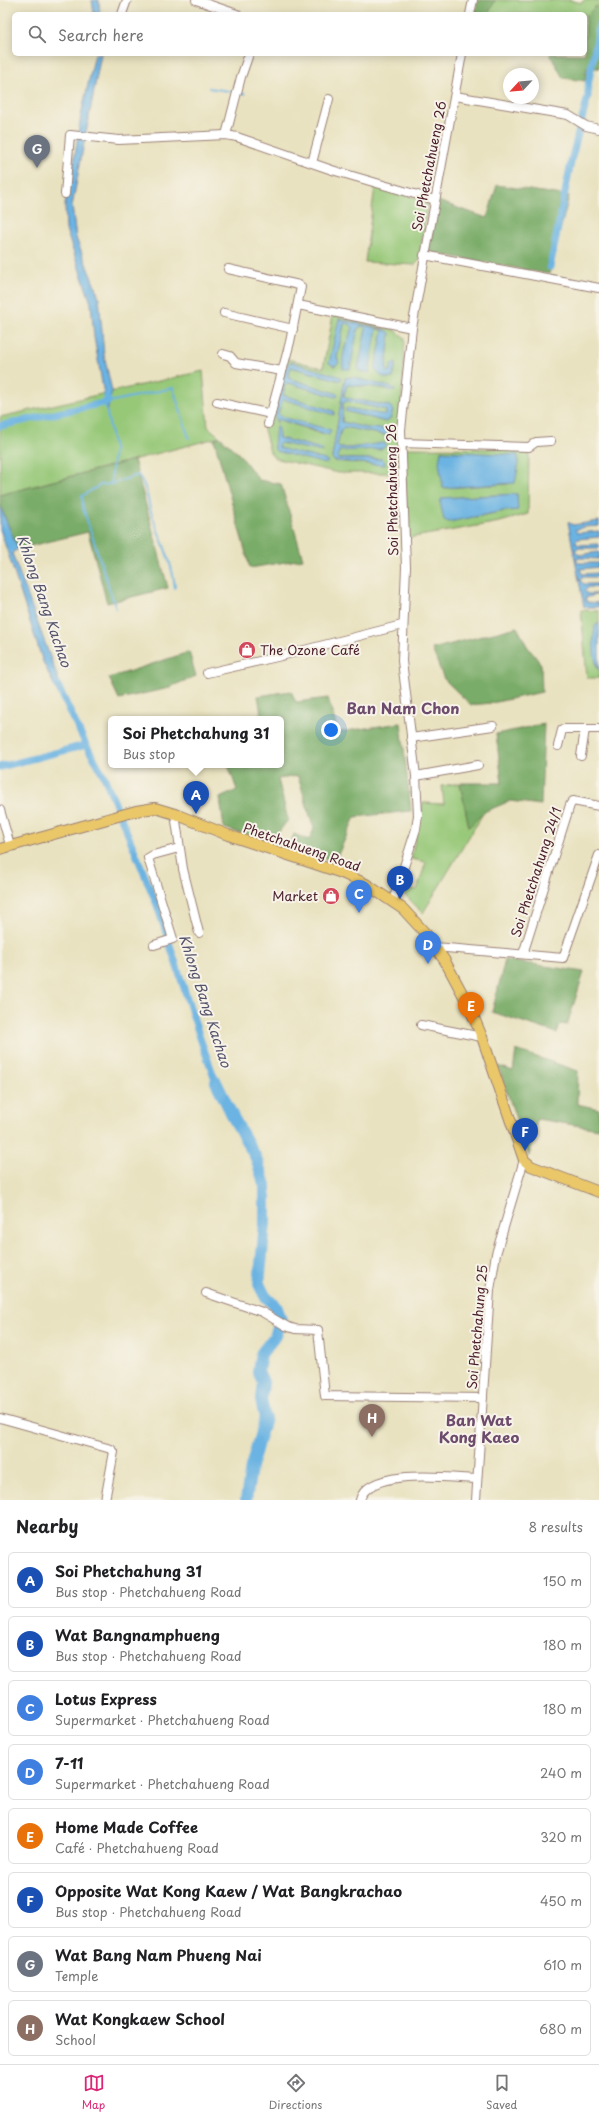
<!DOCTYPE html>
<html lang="en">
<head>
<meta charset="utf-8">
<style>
	:root { --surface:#fff; --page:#f6f6f6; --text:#202124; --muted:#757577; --line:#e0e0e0; --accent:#db2777 }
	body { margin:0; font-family:"Playpen Sans",sans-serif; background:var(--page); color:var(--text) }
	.compass { position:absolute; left:503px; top:68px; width:36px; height:36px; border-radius:50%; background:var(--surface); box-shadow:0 2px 10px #0003; rotate:244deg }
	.you { position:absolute; left:331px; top:730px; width:14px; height:14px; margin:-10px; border:3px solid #fff; border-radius:50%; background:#1a73e8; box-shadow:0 0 0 6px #1a73e833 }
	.badge { display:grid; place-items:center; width:26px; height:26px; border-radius:50%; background:var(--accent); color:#fff; font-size:13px; font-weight:700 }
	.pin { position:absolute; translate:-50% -33px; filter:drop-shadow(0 1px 2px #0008) }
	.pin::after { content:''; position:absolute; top:21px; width:14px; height:12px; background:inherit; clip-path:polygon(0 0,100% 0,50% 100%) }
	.popup { position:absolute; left:108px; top:716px; width:176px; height:52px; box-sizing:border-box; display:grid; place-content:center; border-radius:6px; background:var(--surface); filter:drop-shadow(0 1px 3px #0005); font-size:13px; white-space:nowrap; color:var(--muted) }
	.popup b { font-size:15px; color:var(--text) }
	.popup::after { content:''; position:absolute; left:50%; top:100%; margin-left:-8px; border:8px solid transparent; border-top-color:var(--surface) }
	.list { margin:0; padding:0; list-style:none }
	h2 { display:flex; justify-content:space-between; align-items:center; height:52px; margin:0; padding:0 16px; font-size:17px }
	h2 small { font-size:13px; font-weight:400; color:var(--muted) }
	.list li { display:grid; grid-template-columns:26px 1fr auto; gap:12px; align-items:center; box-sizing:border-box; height:56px; margin:0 8px 8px; padding:0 8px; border:1px solid var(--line); border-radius:6px }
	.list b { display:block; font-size:15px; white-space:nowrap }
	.list p { margin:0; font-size:13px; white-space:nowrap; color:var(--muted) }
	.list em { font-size:13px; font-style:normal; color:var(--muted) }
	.icon { flex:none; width:22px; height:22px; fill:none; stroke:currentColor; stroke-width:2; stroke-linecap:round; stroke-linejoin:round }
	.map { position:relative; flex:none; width:599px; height:1500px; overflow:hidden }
	.search { position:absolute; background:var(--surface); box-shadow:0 2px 10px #0003; left:12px; right:12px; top:12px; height:44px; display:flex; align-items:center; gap:10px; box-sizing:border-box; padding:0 14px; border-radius:6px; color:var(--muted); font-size:15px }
	.sheet { height:564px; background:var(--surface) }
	nav { display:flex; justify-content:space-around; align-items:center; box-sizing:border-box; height:56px; border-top:1px solid var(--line); background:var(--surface); font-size:11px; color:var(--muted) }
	nav a { display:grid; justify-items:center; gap:2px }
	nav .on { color:var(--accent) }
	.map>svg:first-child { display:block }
</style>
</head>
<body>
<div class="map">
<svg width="599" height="1500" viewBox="0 0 599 1500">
	<rect width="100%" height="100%" fill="#f7f3e8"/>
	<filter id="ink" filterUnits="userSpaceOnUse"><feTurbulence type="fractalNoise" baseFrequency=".025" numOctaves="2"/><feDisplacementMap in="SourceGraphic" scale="8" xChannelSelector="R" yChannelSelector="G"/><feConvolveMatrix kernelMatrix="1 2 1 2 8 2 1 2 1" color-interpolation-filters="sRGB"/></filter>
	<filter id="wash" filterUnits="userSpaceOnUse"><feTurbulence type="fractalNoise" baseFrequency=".012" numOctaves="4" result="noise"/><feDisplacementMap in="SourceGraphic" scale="16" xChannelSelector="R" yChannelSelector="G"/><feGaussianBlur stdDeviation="0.9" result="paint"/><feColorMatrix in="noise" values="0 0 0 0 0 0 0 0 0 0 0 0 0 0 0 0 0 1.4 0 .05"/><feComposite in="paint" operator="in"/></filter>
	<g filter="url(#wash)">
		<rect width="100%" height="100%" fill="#e9e2c0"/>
		<g fill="#97c878" stroke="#707452" fill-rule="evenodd">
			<polygon points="495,0 570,0 581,3 584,0 599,0 599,8 596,7 585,17 585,14 488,14"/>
			<polygon points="375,186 428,201 419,261 415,265 365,262"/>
			<path d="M333 315 395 330 405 338 398 473H338L274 458 270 452 264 430 284 358 323 368ZM339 319 385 329 390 334 386 367 388 372 391 370 396 363 393 378C385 379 379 376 375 369L383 330 376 328 369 373 359 371 358 368 366 329 363 326 358 328 356 337 344 349 353 328 349 323H344L337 357ZM291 362 337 380 291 367 288 378 338 394 336 397 289 383 285 384 283 395 334 411V414L283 399 278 413 282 417 324 435 278 419 276 410ZM345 378 395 391 376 387 347 385 344 395 346 398 390 406 386 422 346 411 347 408 386 416V410L347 401 343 403 342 422 366 428 388 429 384 435 344 427 341 430 337 447 339 448 362 447 380 449 339 450 337 456 338 459H382L384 465 334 461 332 458ZM278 427 279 438 322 449 323 452 281 443 278 444 279 448 290 452 274 447Z"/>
			<polygon points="203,371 208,427 220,437 0,495 0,417"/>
			<path d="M403 448 529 449 528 514 500 522 408 538ZM441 451 451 452 508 484 443 488ZM517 494V510L504 511 476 517 442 498Z"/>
			<polygon points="581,610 599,611 599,623 595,626 596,665 599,670 599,678 587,678"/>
			<polygon points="460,783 469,827 484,812 423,913 401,891 404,888 417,890 426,862 411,859 423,803 444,804 442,786"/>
		</g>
		<g fill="#79ac68" stroke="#62664a">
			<polygon points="478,0 495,0 488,14 475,14"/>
			<polygon points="596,6 599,8 599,68 587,68 585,81 563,78 550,54 585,54 585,17"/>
			<polygon points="497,185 569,196 549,274 428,252 438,201 487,218"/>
			<polygon points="220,437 240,455 259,480 281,484 303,559 250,568 214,439"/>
			<polygon points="134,460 168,588 107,603 88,532 18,549 0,506 0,495"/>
			<polygon points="517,627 527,646 541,664 542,692 492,703 471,705 444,679 432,649"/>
			<polygon points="189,652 196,676 165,689 119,699 109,678"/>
			<polygon points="291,691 296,702 328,698 338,732 401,723 411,811 355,817 335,861 288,849 294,834 309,840 314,829 298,776 278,779 288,820 270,843 224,828 220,798 237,790 228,765 281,765 281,719 262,719 258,696"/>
			<polygon points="544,724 541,805 510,801 484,812 469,827 460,783 502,783 496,734"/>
			<polygon points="505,960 584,972 567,1025 560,1024 557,1033 492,1012"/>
			<polygon points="516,1050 578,1071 577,1104 599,1109 599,1129 537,1119 529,1157 498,1066 513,1071"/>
		</g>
		<g fill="#6ab3e2" stroke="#5a6986">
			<polygon points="92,0 99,0 100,14 94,14"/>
			<polygon points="95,54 101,54 72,206 76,238 99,297 104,355 112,391 107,412 94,337 91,303 66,230 65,204 71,181 81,115"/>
			<path d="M339 319 388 331 390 334 386 367 388 372 391 370V364L396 363 393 378C385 379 379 376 375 369L383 331 377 328 369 373 359 371 358 369 366 329 363 326 358 328 350 369H343C341 354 347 341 353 328L349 323 344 324 337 357 339 363 334 366 329 363Z"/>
			<path d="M291 362 341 377V380H338L291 367 288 378 338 394 336 397 289 383 285 384 283 395 334 411V415L283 399 278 413 282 417 331 430 329 435 278 419 277 423C271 412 283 379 286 366Z"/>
			<polygon points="352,377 394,388 395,391 376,387 347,385 344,395 346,398 390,406 393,411 390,419 386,422 345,411 347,408 386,415 386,410 347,401 343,403 342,422 366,428 388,429 389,433 384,435 344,427 341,430 337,446 339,448 350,448 382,443 386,444 385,447 380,449 339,451 338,459 382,459 385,462 385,465 334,461 332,458 345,378"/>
			<polygon points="276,426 278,427 279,438 322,449 323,452 281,443 278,444 279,448 325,460 328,461 326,464 276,451 274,447"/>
			<polygon points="441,451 518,455 518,468 515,483 443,488 439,463"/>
			<polygon points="517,494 518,510 504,511 449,522 444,520 440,502 442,498"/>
			<polygon points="0,506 18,549 12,553 63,692 58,693 43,662 0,529"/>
			<polygon points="599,521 599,526 584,527 575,530 578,533 599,531 599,537 578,539 575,542 579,545 599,544 599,548 578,548 575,550 579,555 599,552 599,559 580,558 576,560 578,563 599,563 599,567 580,569 582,574 599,573 599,577 582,577 580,580 584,584 599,584 599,587 589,587 584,591 588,594 599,594 585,598 587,602 599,603 599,607 584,607 568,522 573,525"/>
			<path d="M599 623V670C592 657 593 639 595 626Z"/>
		</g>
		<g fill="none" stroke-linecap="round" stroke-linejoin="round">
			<g stroke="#6ab3e2" stroke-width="2">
				<polyline points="209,88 235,92"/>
				<polyline points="240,93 245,94"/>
				<polyline points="109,402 173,388 189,438"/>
				<polyline points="105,403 114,449 111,484 100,485 82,496 83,508 116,609"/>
				<path d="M111 484 138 475C148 487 147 501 152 515 161 540 172 561 175 588"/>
			</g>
			<g stroke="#6ab3e2" stroke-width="7">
				<polyline points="550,267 572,157 588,96 588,86 599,26"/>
				<polyline points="0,426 108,402 107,397"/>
				<polyline points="57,684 86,745 103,774 157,905 201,1041 216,1082"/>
				<polyline points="0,767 86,745"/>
			</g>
			<polyline stroke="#6ab3e2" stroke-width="12" points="216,1082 234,1119 256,1158 265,1185 265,1224 259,1284 265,1296 277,1308 281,1320 275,1336 261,1354 258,1371 263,1382 261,1400 265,1418 251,1467 246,1500"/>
		</g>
	</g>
	<g filter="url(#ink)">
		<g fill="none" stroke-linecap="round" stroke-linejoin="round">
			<defs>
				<g id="minor">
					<polyline points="196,0 237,14"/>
					<polyline points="122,14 127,0"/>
					<polyline points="470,14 473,0"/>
					<polyline points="455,96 568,115 586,126 599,129"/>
					<polyline points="226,135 241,77 249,54"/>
					<polyline points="312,163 329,99"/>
					<polyline points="65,194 70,135 119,140 226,135 237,137 332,170 435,200"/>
					<polyline points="424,255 599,288"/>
					<polyline points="228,269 299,285 301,287 290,342 268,424"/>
					<polyline points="298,305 412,328"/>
					<polyline points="224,313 293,329"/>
					<polyline points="223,354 230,356 236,363 282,371"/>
					<polyline points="217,402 271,414"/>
					<polyline points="401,443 529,447 536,442 551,441"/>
					<polyline points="207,673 277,657 402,625"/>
					<polyline points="411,738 493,726"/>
					<polyline points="558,746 562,730 564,729 599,729"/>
					<polyline points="581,756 585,729"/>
					<polyline points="416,776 478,765"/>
					<polyline points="0,810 10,845"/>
					<polyline points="175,814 183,869 199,933"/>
					<polyline points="393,901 416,829 418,815 416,776 402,661 406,567 401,430 412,328 462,54"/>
					<polyline points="154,945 173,939 148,858 153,855 179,848"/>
					<polyline points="435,947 563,958 599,855"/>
					<polyline points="523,954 570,805 573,801 599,806"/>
					<polyline points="421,1025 482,1037"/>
					<polyline points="206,1293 262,1312 286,1326 295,1329 318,1330 325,1396 483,1398"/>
					<polyline points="0,1418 111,1449 114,1452 113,1457 105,1500"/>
					<path d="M360 1500C368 1467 451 1478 477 1479"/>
					<polyline points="476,1500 490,1290 496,1254 524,1160"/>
				</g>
				<polyline id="major" points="0,849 136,811 155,808 175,814 228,835 342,873 366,884 403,909 426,934 445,961 469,1006 482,1037 524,1160 531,1166 599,1192"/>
			</defs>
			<use href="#minor" stroke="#9a8076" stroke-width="10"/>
			<use href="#major" stroke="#9a8076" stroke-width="12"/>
			<use href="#minor" stroke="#fff" stroke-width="8"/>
			<use href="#major" stroke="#eac769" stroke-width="10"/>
		</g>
	</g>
	<defs>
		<symbol id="shop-disc" viewBox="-11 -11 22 22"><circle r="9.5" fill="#d1495b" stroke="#f7f3e8"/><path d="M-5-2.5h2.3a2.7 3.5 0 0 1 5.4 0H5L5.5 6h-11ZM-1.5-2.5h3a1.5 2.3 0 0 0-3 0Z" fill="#fff"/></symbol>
	</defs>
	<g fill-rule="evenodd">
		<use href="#shop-disc" x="237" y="640" width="20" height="20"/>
		<use href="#shop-disc" x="321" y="886" width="20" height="20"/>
	</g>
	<g text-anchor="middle" stroke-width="4" stroke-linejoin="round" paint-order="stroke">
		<g font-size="13" fill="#4a1f2b" stroke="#f7f3e8">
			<text transform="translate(429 166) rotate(-79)" y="5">Soi Phetchahueng 26</text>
			<text transform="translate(392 490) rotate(-91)" y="5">Soi Phetchahueng 26</text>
			<text transform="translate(302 847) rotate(19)" y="5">Phetchahueng Road</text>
			<text transform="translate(536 872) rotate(-72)" y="5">Soi Phetchahung 24/1</text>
			<text transform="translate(477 1327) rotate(-85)" y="5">Soi Phetchahung 25</text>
		</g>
		<g font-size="13" fill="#4a1f2b" stroke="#f7f3e8" text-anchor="start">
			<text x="260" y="655">The Ozone Café</text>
			<text x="318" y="901" text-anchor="end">Market</text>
		</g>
		<g font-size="14" font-style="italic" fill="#55536b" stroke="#f7f3e8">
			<text transform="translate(44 601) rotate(71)" y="5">Khlong Bang Kachao</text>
			<text transform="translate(205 1001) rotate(72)" y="5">Khlong Bang Kachao</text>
		</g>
		<g font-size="15" font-weight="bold" fill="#6c4b6c" stroke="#f7f3e8">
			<text x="403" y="714">Ban Nam Chon</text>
			<text x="479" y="1426">Ban Wat<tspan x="479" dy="17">Kong Kaeo</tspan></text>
		</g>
	</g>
</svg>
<svg class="compass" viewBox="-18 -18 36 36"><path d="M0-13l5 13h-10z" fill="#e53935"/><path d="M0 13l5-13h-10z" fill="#757577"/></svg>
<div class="you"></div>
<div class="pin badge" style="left:196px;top:814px;background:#1a4fb4">A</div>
<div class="popup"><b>Soi Phetchahung 31</b>Bus stop</div>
<div class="pin badge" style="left:400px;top:899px;background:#1a4fb4">B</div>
<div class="pin badge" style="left:359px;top:913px;background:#3f7fe0">C</div>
<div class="pin badge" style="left:428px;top:964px;background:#3f7fe0">D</div>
<div class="pin badge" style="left:471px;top:1025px;background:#e8710a">E</div>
<div class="pin badge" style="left:525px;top:1151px;background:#1a4fb4">F</div>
<div class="pin badge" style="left:37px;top:168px;background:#6b7280">G</div>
<div class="pin badge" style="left:372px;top:1437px;background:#8d6e63">H</div>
<div class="search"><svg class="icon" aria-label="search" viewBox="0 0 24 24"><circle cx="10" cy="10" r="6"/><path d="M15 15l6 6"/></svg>Search here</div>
</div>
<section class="sheet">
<h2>Nearby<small>8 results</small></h2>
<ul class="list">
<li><span class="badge" style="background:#1a4fb4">A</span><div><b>Soi Phetchahung 31</b><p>Bus stop · Phetchahueng Road</p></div><em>150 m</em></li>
<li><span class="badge" style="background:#1a4fb4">B</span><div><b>Wat Bangnamphueng</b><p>Bus stop · Phetchahueng Road</p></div><em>180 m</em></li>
<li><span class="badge" style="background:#3f7fe0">C</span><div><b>Lotus Express</b><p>Supermarket · Phetchahueng Road</p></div><em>180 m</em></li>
<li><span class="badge" style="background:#3f7fe0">D</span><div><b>7-11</b><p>Supermarket · Phetchahueng Road</p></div><em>240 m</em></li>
<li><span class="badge" style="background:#e8710a">E</span><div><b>Home Made Coffee</b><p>Café · Phetchahueng Road</p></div><em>320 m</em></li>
<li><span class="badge" style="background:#1a4fb4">F</span><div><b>Opposite Wat Kong Kaew / Wat Bangkrachao</b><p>Bus stop · Phetchahueng Road</p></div><em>450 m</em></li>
<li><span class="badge" style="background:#6b7280">G</span><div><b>Wat Bang Nam Phueng Nai</b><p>Temple</p></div><em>610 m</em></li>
<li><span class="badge" style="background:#8d6e63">H</span><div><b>Wat Kongkaew School</b><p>School</p></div><em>680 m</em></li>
</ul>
</section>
<nav>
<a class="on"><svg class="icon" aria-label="map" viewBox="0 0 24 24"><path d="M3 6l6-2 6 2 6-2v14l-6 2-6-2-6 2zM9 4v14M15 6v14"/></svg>Map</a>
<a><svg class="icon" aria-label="directions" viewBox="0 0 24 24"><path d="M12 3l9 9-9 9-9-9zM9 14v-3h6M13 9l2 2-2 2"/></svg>Directions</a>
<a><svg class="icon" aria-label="saved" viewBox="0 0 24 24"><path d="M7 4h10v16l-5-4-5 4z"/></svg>Saved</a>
</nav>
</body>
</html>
